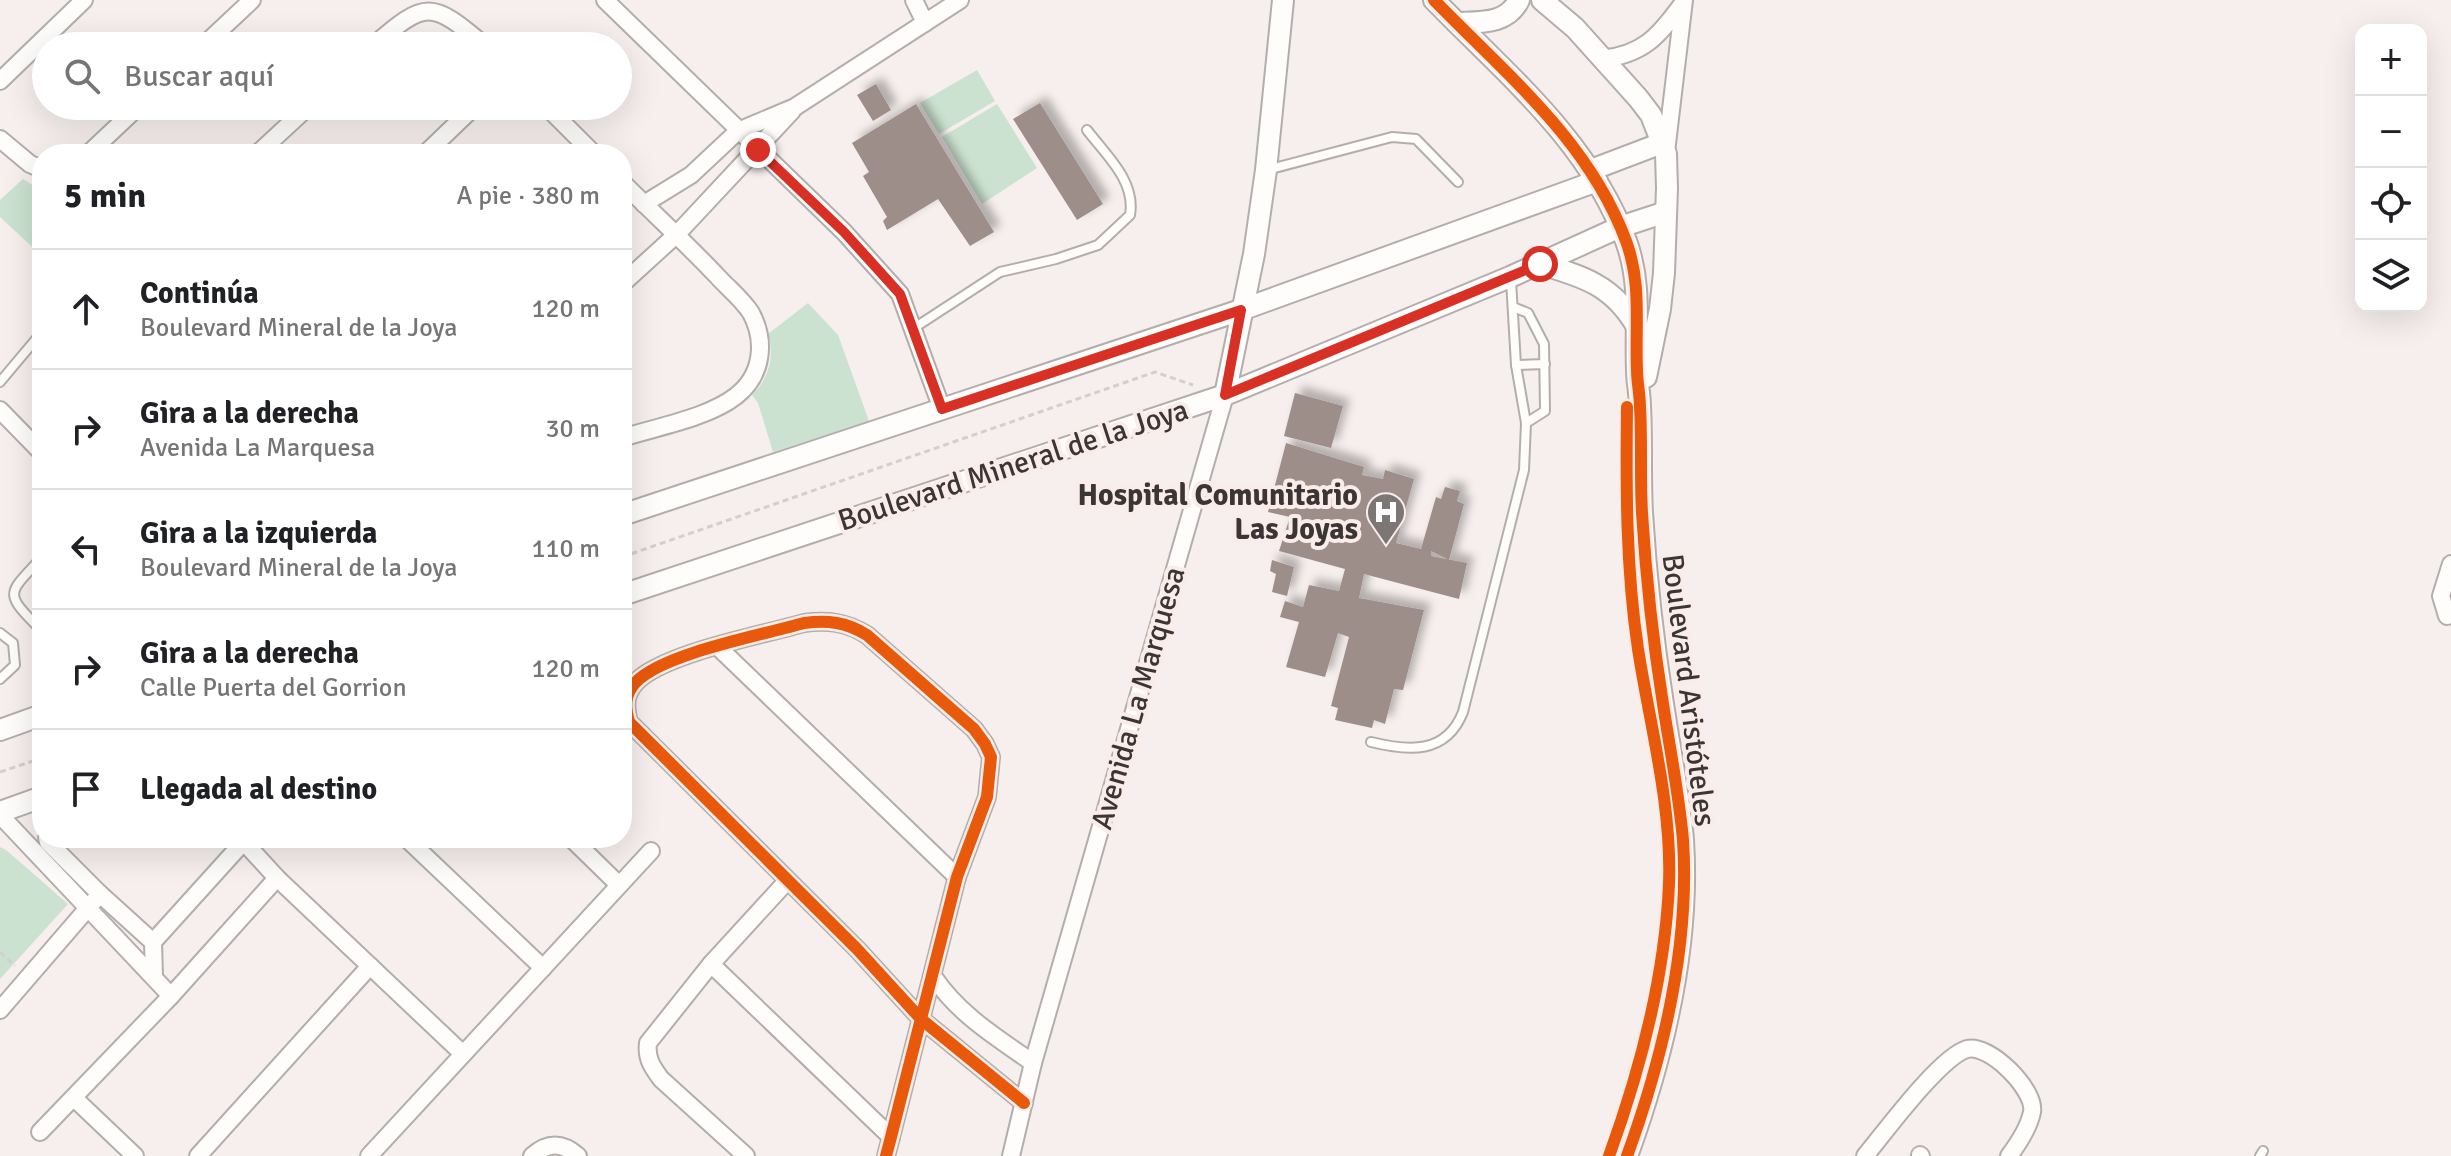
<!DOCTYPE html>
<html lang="es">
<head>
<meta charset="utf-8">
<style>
	:root { --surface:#fff; --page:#f6f6f6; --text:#202124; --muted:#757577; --line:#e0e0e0 }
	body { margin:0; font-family:Signika,sans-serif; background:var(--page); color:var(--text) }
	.controls { position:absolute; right:24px; top:24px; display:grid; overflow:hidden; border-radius:16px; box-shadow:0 8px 32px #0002 }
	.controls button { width:72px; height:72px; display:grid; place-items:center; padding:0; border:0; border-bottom:2px solid var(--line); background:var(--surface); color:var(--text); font:40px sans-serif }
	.stop { position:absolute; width:24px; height:24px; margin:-18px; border:6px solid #d93025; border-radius:50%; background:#fff }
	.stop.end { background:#d93025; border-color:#fff; box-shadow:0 2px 8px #0008 }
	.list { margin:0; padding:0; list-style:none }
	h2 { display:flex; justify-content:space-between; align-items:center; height:104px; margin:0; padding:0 32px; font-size:34px }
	h2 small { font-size:26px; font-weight:400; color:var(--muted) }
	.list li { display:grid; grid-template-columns:52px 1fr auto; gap:24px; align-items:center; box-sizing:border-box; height:120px; padding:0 32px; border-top:2px solid var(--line) }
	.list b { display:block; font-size:30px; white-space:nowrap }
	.list p { margin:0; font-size:26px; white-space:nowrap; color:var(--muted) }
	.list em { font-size:26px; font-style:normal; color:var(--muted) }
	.icon { flex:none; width:44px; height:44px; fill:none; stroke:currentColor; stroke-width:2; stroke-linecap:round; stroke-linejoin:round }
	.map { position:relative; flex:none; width:2451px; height:1156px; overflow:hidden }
	.search { position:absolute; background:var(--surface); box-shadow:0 8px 32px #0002; left:32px; top:32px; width:600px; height:88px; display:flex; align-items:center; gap:20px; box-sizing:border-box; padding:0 28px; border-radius:44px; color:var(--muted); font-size:30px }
	.panel { position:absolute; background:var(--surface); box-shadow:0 8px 32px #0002; left:32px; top:144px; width:600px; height:704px; border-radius:32px }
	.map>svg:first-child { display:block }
</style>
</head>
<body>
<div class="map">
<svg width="2451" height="1156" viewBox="0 0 2451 1156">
	<defs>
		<filter id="shadow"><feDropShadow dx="7" dy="-7" stdDeviation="4" flood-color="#0004"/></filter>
	</defs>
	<rect width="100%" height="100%" fill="#f6efed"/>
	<g fill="#cbe2d0">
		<polygon points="977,70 995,101 939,134 920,103"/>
		<polygon points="997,104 1037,168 982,204 942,137"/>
		<polygon points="23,179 42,191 42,256 0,217 0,200"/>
		<path d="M808 303 838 335 869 421 773 452 758 403 752 395C769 378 775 357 768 334Z"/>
		<polygon points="0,847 6,850 68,904 0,979"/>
	</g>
	<g fill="#9e8e89" filter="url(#shadow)">
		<polygon points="876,84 891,110 873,121 857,95"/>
		<polygon points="1040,103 1103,204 1077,220 1013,119"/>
		<polygon points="916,104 994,232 970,246 938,199 887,230 883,221 887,217 863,176 869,172 852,143"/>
		<polygon points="1295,393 1343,406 1331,448 1284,436"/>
		<polygon points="1286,443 1364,467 1362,475 1383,479 1385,470 1414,479 1396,543 1421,549 1436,497 1441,499 1445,487 1460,491 1457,501 1464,504 1449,560 1431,551 1431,556 1467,563 1459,599 1364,574 1359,598 1424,610 1403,690 1394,689 1385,724 1374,720 1372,728 1335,720 1338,708 1331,706 1349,637 1338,633 1325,677 1286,667 1299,622 1280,617 1285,601 1303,607 1309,585 1339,591 1345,569 1279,551 1290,517 1268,512"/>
		<polygon points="1272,560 1294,567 1287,596 1272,592 1276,574 1270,571"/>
	</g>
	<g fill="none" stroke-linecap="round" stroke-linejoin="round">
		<defs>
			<g id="service">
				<polyline points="1267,170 1392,137 1416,139 1458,182"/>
				<polyline points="1513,307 1528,313 1544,344 1545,411 1526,423"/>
				<path d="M914 328 1000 272 1056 259 1098 245 1130 215C1136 181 1106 155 1087 130"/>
				<polyline points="1516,365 1545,364"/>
				<polyline points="0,382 42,332"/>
				<path d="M42 557C9 594 2 591 39 628H42"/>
				<polyline points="0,633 13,643 15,665 0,679"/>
				<path d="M1371 742C1408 751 1446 755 1463 712L1524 470 1526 423 1516 365 1511 280"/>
				<polyline points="2260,1156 2263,1151"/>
			</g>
			<g id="minor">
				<polyline points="605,0 844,232 900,294 942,409"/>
				<polyline points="914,0 925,23"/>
				<polyline points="203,46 252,0"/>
				<path d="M373 46C426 0 431 0 485 46"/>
				<path d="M1601 59C1643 55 1659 36 1683 3"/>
				<polyline points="0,81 84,0"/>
				<polyline points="546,106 594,154"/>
				<polyline points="0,139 30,164 42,169"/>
				<polyline points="1666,152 1684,0"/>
				<polyline points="88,154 139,106"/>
				<polyline points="257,154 309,106"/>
				<polyline points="425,154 475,106"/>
				<path d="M622 182C654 214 687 244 718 277 728 288 743 300 751 313 766 341 763 375 736 396 708 418 656 427 622 438"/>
				<polyline points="644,204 691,175 738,131 795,107 960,0"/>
				<polyline points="622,284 677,234 792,111"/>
				<polyline points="0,410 42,453"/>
				<polyline points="2447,616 2441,596 2451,564"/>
				<polyline points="718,647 957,877"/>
				<polyline points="0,815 171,996"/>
				<polyline points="47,838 48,842 100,894 153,942"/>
				<polyline points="406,838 543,968"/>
				<polyline points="571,838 619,885"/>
				<polyline points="244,842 277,878 463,1054"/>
				<polyline points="711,964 891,1137"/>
				<path d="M933 976C958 1014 996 1037 1033 1063"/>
				<polyline points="154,977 153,942 247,838"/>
				<polyline points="0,1010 100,894"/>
				<polyline points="74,1098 135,1156"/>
				<polyline points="40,1132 171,996 277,878"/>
				<polyline points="1920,1155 1921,1156"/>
				<polyline points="198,1156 370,966"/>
				<polyline points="369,1156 651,851"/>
				<path d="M532 1156C548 1142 562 1142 578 1156"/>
				<path d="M746 1156 661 1079C652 1067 646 1058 648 1043L711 964 787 881"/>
				<path d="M886 1156 891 1137 957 877 987 797 991 757 985 744 974 729 867 635C846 622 828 620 804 623 763 635 664 653 636 682 624 695 625 707 629 722L857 949 921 1019 1024 1103"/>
				<polyline points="1011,1156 1033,1063 1225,395"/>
				<path d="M1865 1156C1885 1132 1940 1057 1967 1049 1989 1043 2036 1090 2032 1112 2029 1127 2018 1144 2009 1156"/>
			</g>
			<g id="tertiary">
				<path d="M1434 0C1506 74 1589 141 1626 241 1642 284 1635 326 1637 370 1637 382 1640 395 1640 407 1642 442 1640 478 1642 513 1646 577 1653 641 1663 704 1670 750 1679 794 1683 840 1690 945 1663 1057 1627 1156"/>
				<polyline points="1542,0 1575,28 1638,98 1651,115 1662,143"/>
				<path d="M1457 23C1482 22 1507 24 1519 0"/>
				<polyline points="1591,170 1662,143 1666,154 1667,188 1664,273 1660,309 1646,377"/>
				<path d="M1540 264C1583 276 1614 286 1637 327"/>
				<polyline points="1225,395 1254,254 1266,170 1283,0"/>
				<polyline points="622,515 1241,310 1597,181"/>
				<polyline points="622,595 1225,395 1510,277 1620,227 1666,212"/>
				<polyline points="0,730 42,715"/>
				<polyline points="0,812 42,797"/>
			</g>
		</defs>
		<use href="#service" stroke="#b3aeac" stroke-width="12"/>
		<use href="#minor" stroke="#b3aeac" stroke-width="20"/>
		<use href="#tertiary" stroke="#b3aeac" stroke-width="24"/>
		<g stroke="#d1cfcf" stroke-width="3" stroke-dasharray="6 4" stroke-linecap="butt">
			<polyline points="622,557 1155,372 1193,385"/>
			<polyline points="0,772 42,758"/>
			<polyline points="0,952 15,966"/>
		</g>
		<use href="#service" stroke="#fefdfc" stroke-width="8"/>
		<use href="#minor" stroke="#fefdfc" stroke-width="16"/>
		<use href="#tertiary" stroke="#fefdfc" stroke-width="20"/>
		<defs>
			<g id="cycleway">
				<path d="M1434 0C1506 74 1589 141 1626 241 1642 284 1635 326 1637 370 1637 382 1640 395 1640 407 1642 442 1640 478 1642 513 1646 577 1653 641 1663 704 1670 750 1679 794 1683 840 1690 945 1663 1057 1627 1156"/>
				<path d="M886 1156 891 1137 957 877 987 797 991 757 985 744 974 729 867 635C846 622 828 620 804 623 763 635 664 653 636 682 624 695 625 707 629 722L857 949 921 1019 1024 1103"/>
				<path d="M1609 1156C1641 1068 1665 977 1669 884 1672 805 1650 726 1638 649 1626 569 1626 488 1627 407"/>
			</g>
		</defs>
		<use href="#cycleway" stroke="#faede9" stroke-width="17"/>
		<use href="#cycleway" stroke="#e8590c" stroke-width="12"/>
	</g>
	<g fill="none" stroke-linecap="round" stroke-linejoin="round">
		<polyline stroke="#d93025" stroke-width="10" points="758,150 844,232 900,294 942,409 1241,310 1225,395 1540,264"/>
	</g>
	<defs>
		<symbol id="hospital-pin" viewBox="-11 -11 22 30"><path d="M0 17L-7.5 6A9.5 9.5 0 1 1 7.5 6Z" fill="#7c7775" stroke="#faede9"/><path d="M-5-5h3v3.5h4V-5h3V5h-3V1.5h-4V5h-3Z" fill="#fff"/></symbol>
	</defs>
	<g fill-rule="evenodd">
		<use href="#hospital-pin" x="1364" y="490" width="44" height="60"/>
	</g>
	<g text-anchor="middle" stroke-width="8" stroke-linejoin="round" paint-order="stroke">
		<g font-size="30" fill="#3b3635" stroke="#faede9">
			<text transform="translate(1013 465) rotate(-18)" y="10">Boulevard Mineral de la Joya</text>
			<text transform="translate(1689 690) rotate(83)" y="10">Boulevard Aristóteles</text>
			<text transform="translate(1138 698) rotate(-74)" y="10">Avenida La Marquesa</text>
		</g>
		<g font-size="30" font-weight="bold" fill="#3b3635" stroke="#faede9" text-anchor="end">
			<text x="1358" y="505">Hospital Comunitario<tspan x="1358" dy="34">Las Joyas</tspan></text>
		</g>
	</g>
</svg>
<div class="controls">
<button>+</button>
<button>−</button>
<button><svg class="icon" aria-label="locate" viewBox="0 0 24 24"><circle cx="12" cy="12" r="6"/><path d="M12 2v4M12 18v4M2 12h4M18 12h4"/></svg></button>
<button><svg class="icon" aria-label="layers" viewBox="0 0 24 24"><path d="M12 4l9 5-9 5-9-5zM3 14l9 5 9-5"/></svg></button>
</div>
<div class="stop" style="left:1540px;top:264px"></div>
<div class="stop end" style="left:758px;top:150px"></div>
<div class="search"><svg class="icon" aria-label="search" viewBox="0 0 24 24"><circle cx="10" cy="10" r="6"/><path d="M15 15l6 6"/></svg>Buscar aquí</div>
<section class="panel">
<h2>5 min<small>A pie · 380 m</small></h2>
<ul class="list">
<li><svg class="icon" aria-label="ahead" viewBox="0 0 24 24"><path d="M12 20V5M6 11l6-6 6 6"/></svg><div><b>Continúa</b><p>Boulevard Mineral de la Joya</p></div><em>120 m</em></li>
<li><svg class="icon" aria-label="right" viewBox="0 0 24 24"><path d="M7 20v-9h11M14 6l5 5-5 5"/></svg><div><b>Gira a la derecha</b><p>Avenida La Marquesa</p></div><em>30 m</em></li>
<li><svg class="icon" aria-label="left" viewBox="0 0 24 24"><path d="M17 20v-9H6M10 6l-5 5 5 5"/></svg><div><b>Gira a la izquierda</b><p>Boulevard Mineral de la Joya</p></div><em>110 m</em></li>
<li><svg class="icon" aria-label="right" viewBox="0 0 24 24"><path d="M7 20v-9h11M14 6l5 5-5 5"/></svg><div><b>Gira a la derecha</b><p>Calle Puerta del Gorrion</p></div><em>120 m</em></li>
<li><svg class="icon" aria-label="arrive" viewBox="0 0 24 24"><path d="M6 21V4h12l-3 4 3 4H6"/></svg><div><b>Llegada al destino</b></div></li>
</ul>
</section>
</div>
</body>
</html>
